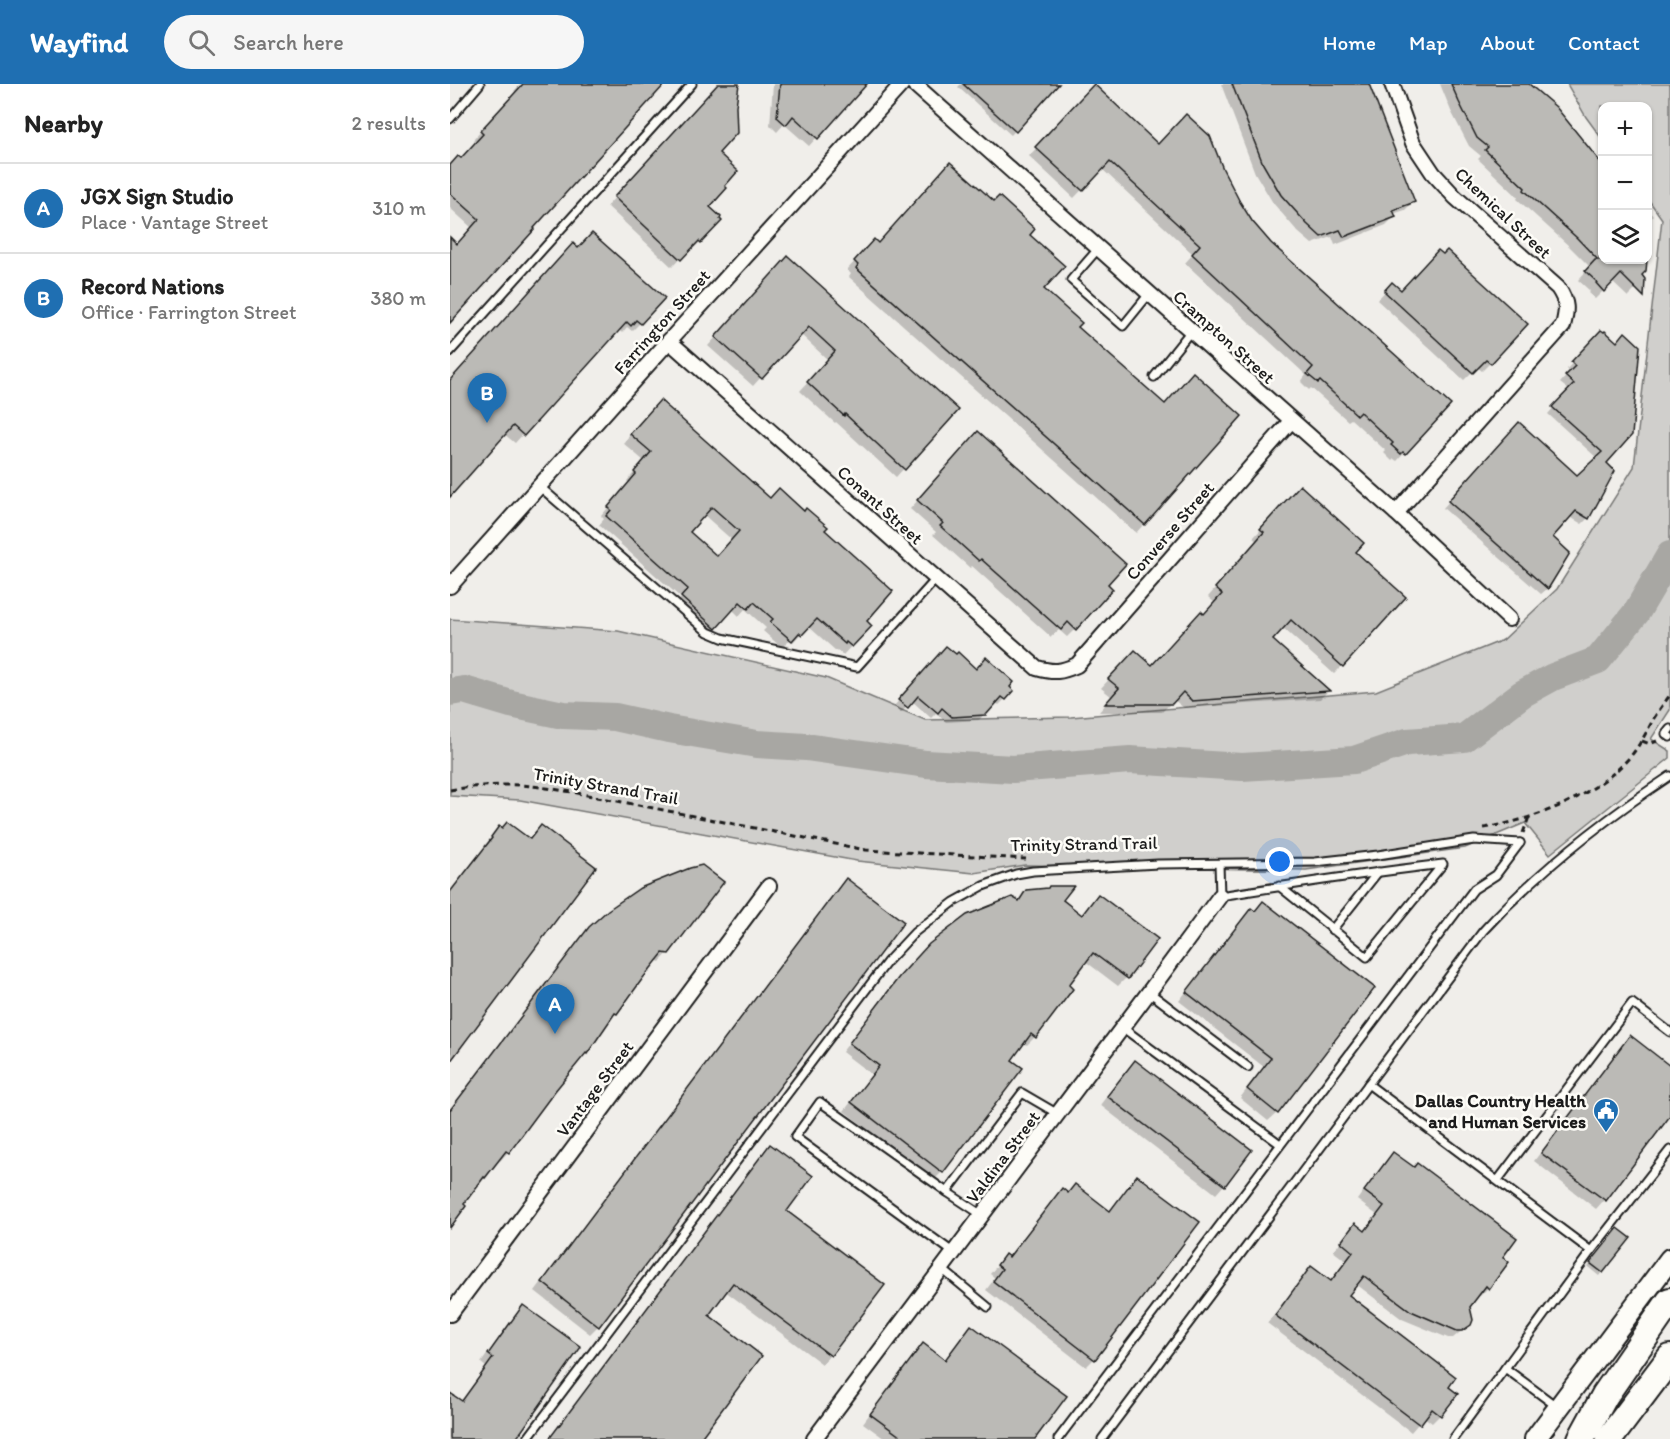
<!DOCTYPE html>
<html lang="en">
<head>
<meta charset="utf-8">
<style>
	:root { --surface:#fff; --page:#f6f6f6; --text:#222; --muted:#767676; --line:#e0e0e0; --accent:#1f6fb2 }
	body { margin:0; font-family:Itim,sans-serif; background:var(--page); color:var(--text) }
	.controls { position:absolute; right:18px; top:18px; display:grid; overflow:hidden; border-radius:12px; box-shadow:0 2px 4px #0004 }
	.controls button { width:54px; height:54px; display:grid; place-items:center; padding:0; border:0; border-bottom:2px solid var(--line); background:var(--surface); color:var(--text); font:30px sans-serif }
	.you { position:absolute; left:830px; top:778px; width:21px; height:21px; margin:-15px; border:4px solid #fff; border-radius:50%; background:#1a73e8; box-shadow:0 0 0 9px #1a73e833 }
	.badge { display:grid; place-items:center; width:39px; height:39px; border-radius:50%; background:var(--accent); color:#fff; font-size:20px; font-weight:700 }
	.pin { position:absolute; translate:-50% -50px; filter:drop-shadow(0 2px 3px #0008) }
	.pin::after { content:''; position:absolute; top:32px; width:21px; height:18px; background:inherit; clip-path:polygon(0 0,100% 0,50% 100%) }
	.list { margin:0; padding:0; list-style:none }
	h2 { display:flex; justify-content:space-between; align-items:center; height:78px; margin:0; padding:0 24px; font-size:26px }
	h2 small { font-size:20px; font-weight:400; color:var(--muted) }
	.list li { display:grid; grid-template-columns:39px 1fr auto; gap:18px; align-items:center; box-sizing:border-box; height:90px; padding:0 24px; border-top:2px solid var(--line) }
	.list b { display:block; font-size:22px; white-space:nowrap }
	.list p { margin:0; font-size:20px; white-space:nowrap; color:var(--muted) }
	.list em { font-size:20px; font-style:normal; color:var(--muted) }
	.icon { flex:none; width:33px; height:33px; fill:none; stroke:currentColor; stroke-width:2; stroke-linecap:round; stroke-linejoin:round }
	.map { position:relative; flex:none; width:1220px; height:1355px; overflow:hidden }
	header { display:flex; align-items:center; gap:36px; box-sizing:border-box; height:84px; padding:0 30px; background:var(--accent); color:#fff }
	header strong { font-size:28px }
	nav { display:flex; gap:33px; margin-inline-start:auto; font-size:21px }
	.search { width:420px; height:54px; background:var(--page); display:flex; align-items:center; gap:15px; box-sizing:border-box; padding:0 21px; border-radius:33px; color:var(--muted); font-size:22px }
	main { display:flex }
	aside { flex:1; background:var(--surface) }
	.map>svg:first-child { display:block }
</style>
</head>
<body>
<header>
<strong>Wayfind</strong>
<div class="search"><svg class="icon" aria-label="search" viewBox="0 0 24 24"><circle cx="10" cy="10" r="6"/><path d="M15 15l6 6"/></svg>Search here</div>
<nav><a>Home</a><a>Map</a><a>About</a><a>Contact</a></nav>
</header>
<main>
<aside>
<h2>Nearby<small>2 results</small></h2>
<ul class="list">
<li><span class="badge">A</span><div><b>JGX Sign Studio</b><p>Place · Vantage Street</p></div><em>310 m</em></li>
<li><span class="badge">B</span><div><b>Record Nations</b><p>Office · Farrington Street</p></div><em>380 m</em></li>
</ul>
</aside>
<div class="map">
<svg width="1220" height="1355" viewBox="0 0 1220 1355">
	<rect width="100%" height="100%" fill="#f0eeea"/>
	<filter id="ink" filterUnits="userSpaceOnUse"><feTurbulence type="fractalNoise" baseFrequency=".0167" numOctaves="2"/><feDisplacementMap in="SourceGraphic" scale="12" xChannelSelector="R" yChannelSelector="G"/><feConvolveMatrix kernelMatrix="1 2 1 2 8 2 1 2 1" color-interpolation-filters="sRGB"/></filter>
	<g filter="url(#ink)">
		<polygon fill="#d0cfcc" stroke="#767674" stroke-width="1.5" points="1117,0 1220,0 1220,626 1201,655 1220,667 1220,674 1100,770 1075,739 1015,764 856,786 575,781 524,789 407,777 70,716 0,712 0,535 168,547 376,594 475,636 621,633 926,607 1053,556 1107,505 1184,383 1212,135 1198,115 1198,22 1152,22 1152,55 1136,33"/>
		<g fill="#0003" fill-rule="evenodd">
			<polygon points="71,0 213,0 0,237 0,155 7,162 22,144 0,124 0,82 11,76 26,59 23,56 66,8 64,7"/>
			<polygon points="270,0 288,0 267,69 250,158 242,166 240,164 222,183 157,122"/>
			<polygon points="323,0 415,0 359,62 334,40 327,48 320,41"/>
			<polygon points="511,0 607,0 561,51 508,3"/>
			<polygon points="771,0 917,0 963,118 955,126 943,130 944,133 936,141 885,161 882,153 862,160 848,148 823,119 805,89"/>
			<polygon points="990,0 1077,0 1105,24 1152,82 1152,176 1195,176 1194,187 1190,191 1195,196 1178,213 1162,198 1145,215 1138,209 1140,207 1128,196 1140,183 1119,162 1067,115 1068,113 1028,75 1031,72 1019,62 1001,27"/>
			<polygon points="636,10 708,61 772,86 801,138 820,160 999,322 947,377 944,375 942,377 934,369 936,367 901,335 898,337 861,304 859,306 851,298 856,291 735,179 743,170 652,85 624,114 579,72"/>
			<polygon points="1198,126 1203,132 1198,138"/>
			<polygon points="578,151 592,205 626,243 715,322 790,332 686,449 399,193 401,190 397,186 416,165 428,161"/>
			<polygon points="115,169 190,239 182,247 177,243 172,249 168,245 65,359 54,350 0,410 0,297"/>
			<polygon points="330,182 507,326 446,393 386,338 385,339 350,307 378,276 350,250 303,302 258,262"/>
			<polygon points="942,200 951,208 1040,279 1032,287 1027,283 1014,296 927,216"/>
			<polygon points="1145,254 1167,259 1155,379 1138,434 1132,440 1120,433 1101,453 1118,469 1097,505 1091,510 993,424 1063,346 1127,393 1147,374 1098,330 1119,306 1110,299 1120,288 1117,285"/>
			<path d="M202 326 319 416 373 446 414 537 420 542 393 571 387 566 386 567 358 542 343 558 340 556 332 564 313 547 316 544 295 525 289 532 282 525 257 552 224 522 231 514 149 441 154 435 151 432 179 399 177 397 194 377 173 359ZM254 431 282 456 267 474 238 448Z"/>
			<polygon points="520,357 655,500 625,545 617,553 609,546 601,553 522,482 520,484 491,458 483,451 486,448 460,425"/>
			<polygon points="842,412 892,582 884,590 833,544 821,557 878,607 870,615 734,624 724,616 712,628 649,628 662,613 651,604 677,576 702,583 765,519 758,513 807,457 803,454"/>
			<polygon points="490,570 558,603 555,615 549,621 545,618 529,636 496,638 486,629 481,634 462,617 451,629 444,622"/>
			<polygon points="49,744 0,976 0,808 35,763 34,762"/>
			<polygon points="396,796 148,1242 140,1250 85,1207 388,804"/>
			<polygon points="577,808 610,817 631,832 705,856 676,894 668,902 635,877 616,902 585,953 577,961 573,959 560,976 492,1088 484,1096 394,1027 422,991 392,968 441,903 471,870 567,817"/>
			<polygon points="813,819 827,1029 818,1037 790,1014 814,983 729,917 793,834 801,826 804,829"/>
			<polygon points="131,854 218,869 210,878 205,876 166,929 104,1006 58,1068 50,1077 48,1075 28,1099 0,1140 0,1026"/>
			<polygon points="1180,953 1220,1030 1154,1116 1146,1125 1084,1077 1172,962"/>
			<polygon points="677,986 800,1066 774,1101 766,1110 650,1021"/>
			<polygon points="320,1062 335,1127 433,1201 380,1271 372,1280 275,1207 257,1232 248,1355 100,1355 315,1068 313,1068"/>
			<polygon points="944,1070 1051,1174 1038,1204 1030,1212 1028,1210 1019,1222 1020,1240 1003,1254 998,1254 952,1235 906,1200 897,1212 997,1303 990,1331 982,1339 974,1333 961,1348 817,1239 853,1193 861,1184 879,1198 896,1177 883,1167 905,1141 914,1148 927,1131 907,1116 935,1078"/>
			<polygon points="687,1093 644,1275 636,1283 536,1206 545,1194 540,1190 555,1172 558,1175 604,1114 612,1106 617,1110 659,1128"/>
			<polygon points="1164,1149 1152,1188 1149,1192 1138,1183"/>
			<polygon points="73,1223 64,1355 0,1355 0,1311 10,1318 36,1283 31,1279 65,1231"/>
			<polygon points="521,1243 583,1355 435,1355 413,1339 465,1269 473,1261 494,1277 513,1251"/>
		</g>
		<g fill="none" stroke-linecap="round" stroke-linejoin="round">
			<polyline stroke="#a8a7a3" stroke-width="28" points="0,608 14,606 61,620 113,631 165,633 219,645 307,660 356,663 476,680 563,685 680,676 792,683 904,676 957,658 1014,654 1072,610 1103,593 1148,576 1186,529 1220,471"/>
		</g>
		<g fill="#bbbab6" stroke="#1c1c1c" stroke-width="1.5" fill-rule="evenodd">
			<polygon points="73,0 215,0 84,144 85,145 0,239 0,153 7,160 29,135 0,109 0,81 8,72 11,74 33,50 30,47"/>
			<polygon points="268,0 289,0 286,22 287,49 269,69 288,87 275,102 277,104 260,123 271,133 270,135 272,137 251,159 249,157 231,176 164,113"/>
			<polygon points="330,0 417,0 368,55 343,32 336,41 327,33"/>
			<polygon points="513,0 609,0 566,48"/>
			<polygon points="644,0 708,60 736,30 760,52 773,85 790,118 802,137 821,159 1001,321 956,370 953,368 951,370 941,361 943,359 910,328 907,331 870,297 868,299 857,290 863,283 742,170 750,161 660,78 633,107 585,63"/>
			<polygon points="782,0 919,0 965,118 943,126 946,133 894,153 890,146 871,153 857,140 831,111 813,80"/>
			<polygon points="1001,0 1079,0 1106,23 1152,80 1152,176 1197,176 1196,187 1192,191 1195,195 1194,213 1171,190 1154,208 1146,199 1147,198 1135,187 1145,176 1148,176 1127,154 1074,106 1075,104 1035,66 1038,63 1027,54 1009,18"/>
			<polygon points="500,78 544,117 549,112 585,145 580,151 615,182 594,205 632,239 628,243 715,320 743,288 792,332 695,441 406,184 408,181 404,177 424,155 428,159"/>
			<polygon points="142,149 215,214 191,240 186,236 181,242 177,238 74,352 63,342 0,413 0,296 123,159 128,164"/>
			<polygon points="988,166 993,170 997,166 1078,240 1041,280 1036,276 1023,289 934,207 942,198 951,206"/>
			<polygon points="338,172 509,326 455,386 395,330 394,332 357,298 385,267 359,243 312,295 265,253"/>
			<polygon points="1151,246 1154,248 1155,247 1167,258 1175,248 1190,262 1182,351 1157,379 1165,387 1139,435 1126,427 1103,453 1120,469 1098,505 998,417 1069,338 1127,391 1152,368 1102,323 1124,300 1115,292 1125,282 1121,278"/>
			<path d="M210 316 320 414 329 404 354 427 356 424 378 443 375 446 443 507 417 537 422 542 402 563 396 558 395 560 367 535 352 551 349 549 342 557 320 538 323 535 304 518 298 525 290 518 266 545 231 513 238 505 156 432 161 426 158 423 186 390 184 388 201 368 180 350ZM262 423 289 447 267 472 240 448Z"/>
			<polygon points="528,347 676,480 658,500 663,505 626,546 618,538 611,546 531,475 529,477 499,450 490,442 493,439 467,416"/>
			<polygon points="850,401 914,459 906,468 956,513 893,583 841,536 823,556 880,607 742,617 733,608 722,620 655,620 669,604 658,595 685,566 702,581 751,527 754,530 772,510 765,504 814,448 810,445"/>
			<polygon points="496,562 506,570 508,568 526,585 536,573 564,598 560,603 564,607 556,616 552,613 536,631 502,633 492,624 488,629 468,612 458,624 448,616"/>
			<polygon points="57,738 80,755 91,741 146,783 0,978 0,808 42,754 41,753 49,742 52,744"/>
			<polygon points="252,781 274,798 219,870 213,869 193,894 167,930 165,929 137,970 136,969 105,1007 59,1069 56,1067 35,1094 34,1093 14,1120 16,1122 0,1144 0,1026 139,843 158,826 190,804 240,784"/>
			<polygon points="396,794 454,838 149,1243 92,1198"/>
			<polygon points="599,802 624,802 613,816 632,831 648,810 708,855 678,895 643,869 619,901 623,905 586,954 581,950 562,976 573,984 493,1089 401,1018 429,982 399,959 449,893 479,860 517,831 562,813 569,817 576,806 598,804"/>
			<polygon points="813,817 925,904 828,1030 797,1005 821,974 736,908 801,824 805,827"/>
			<polygon points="1180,951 1220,982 1220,1032 1156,1117 1091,1069"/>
			<polygon points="685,976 802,1066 775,1102 657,1012"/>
			<polygon points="320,1060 363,1092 337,1127 435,1201 381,1272 283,1199 259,1231 312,1272 250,1355 99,1355"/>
			<polygon points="943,1068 964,1083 967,1079 1067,1154 1053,1173 1059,1178 1039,1205 1036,1202 1020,1223 1023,1236 1021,1241 1012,1247 1007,1247 961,1227 914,1192 899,1211 1006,1293 999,1303 1008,1310 991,1332 982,1325 970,1341 825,1231 861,1182 881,1197 903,1168 891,1158 905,1139 915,1147 934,1122 914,1107"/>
			<polygon points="687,1091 750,1138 645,1276 543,1197 552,1185 547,1181 555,1170 559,1173 612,1104 618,1109 625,1100 660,1127"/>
			<polygon points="1168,1144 1181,1154 1153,1189 1140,1179"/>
			<polygon points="73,1221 131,1263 66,1355 0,1355 0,1309 12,1317 43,1274 38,1270"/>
			<polygon points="521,1241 617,1312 585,1355 454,1355 420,1330 473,1259 495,1276"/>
		</g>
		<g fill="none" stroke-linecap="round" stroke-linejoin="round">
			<defs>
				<g id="lane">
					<polyline points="0,35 30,0"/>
					<polyline points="648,165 621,196 673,242 699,210"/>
					<polyline points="0,268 242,0"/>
					<polyline points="704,293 740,248"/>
					<polyline points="89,402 258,548 272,554 407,583 486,495"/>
					<polyline points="1220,645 1216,650 1220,653"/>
					<path d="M769 780 770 812C844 800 918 789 993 780L917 873 829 802"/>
					<polyline points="882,846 928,788"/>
					<polyline points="699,908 798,983"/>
					<polyline points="673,944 830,1060"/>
					<polyline points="918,1000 1141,1167"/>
					<polyline points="1048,1096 1182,919 1220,948"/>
					<polyline points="497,1108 532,1131"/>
					<polyline points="504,1169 345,1053 370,1018 497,1108 572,1009 608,1030"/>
					<polyline points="492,1185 538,1223"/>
					<polyline points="1055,1284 1106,1322"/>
					<polyline points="77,1355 437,878 465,848 504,818 533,802 566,790 583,787 708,780 865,778 928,771 1024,756 1070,759"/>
					<polyline points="608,1355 1024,805 1046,791 1070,759"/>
					<path d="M652 1355 1033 847C1088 787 1152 737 1220 692"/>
					<polyline points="1003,1355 1141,1167 1220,1066"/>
				</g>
				<g id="street">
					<polyline points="464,0 946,429 1059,535"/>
					<path d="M942 0 963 59 983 89 1005 113 1108 204C1118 219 1117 226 1113 242L946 429"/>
					<path d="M219 257 587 584C604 589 611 588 627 581L841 337"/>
					<polyline points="0,502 219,257 452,0"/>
					<polyline points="0,1230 319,802"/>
					<polyline points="364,1355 699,908 770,812"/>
				</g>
				<polyline id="secondary" points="1085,1355 1220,1175"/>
				<g id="highway">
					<polyline points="1131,1355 1155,1311 1220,1217"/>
					<polyline points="1159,1355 1220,1274"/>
				</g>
			</defs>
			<use href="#lane" stroke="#1c1c1c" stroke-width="11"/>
			<use href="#street" stroke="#1c1c1c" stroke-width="18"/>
			<use href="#secondary" stroke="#1c1c1c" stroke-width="24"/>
			<use href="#highway" stroke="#1c1c1c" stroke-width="30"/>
			<g stroke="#1c1c1c" stroke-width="3" stroke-dasharray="6 4.5" stroke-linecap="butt">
				<polyline points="1192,657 1200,660 1207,657"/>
				<path d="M0 706C19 703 38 701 56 701 78 700 101 705 122 708L416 766 576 775"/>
				<path d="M1034 744C1087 735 1144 713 1180 673 1190 661 1197 647 1204 634 1209 626 1215 618 1220 611"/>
				<polyline points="1073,749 1079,733"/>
			</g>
			<use href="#lane" stroke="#fdfcf7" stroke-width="7"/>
			<use href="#street" stroke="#fdfcf7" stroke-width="14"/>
			<use href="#secondary" stroke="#fdfcf7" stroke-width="20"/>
			<use href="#highway" stroke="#fdfcf7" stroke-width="26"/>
		</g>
	</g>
	<defs>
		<symbol id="civic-pin" viewBox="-11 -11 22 30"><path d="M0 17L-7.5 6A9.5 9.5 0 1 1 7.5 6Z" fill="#1f6fb2" stroke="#fdfcf7"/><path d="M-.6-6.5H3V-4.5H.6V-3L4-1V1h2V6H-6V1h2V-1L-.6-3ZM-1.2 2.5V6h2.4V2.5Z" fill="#fff"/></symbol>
	</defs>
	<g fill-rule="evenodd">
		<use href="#civic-pin" x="1141" y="1012" width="30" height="40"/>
	</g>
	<g text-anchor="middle" stroke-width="5" stroke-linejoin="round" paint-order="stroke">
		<g font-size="18" fill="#1c1c1c" stroke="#fdfcf7">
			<text transform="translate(1053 129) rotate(43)" y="6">Chemical Street</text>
			<text transform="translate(212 238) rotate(-48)" y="6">Farrington Street</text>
			<text transform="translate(774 253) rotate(42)" y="6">Crampton Street</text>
			<text transform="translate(430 421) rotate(42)" y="6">Conant Street</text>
			<text transform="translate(720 447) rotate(-49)" y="6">Converse Street</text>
			<text transform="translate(156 702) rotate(10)" y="6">Trinity Strand Trail</text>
			<text transform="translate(634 760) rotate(-1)" y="6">Trinity Strand Trail</text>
			<text transform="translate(145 1005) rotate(-53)" y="6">Vantage Street</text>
			<text transform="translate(553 1073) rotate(-53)" y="6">Valdina Street</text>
		</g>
		<g font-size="18" font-weight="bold" fill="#1c1c1c" stroke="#fdfcf7" text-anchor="end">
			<text x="1136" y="1023">Dallas Country Health<tspan x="1136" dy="21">and Human Services</tspan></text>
		</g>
	</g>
</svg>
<div class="controls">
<button>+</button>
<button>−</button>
<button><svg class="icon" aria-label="layers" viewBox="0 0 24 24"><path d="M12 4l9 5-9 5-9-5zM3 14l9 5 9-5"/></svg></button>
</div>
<div class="you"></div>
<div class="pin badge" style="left:105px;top:950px">A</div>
<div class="pin badge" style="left:37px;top:339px">B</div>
</div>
</main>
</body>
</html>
